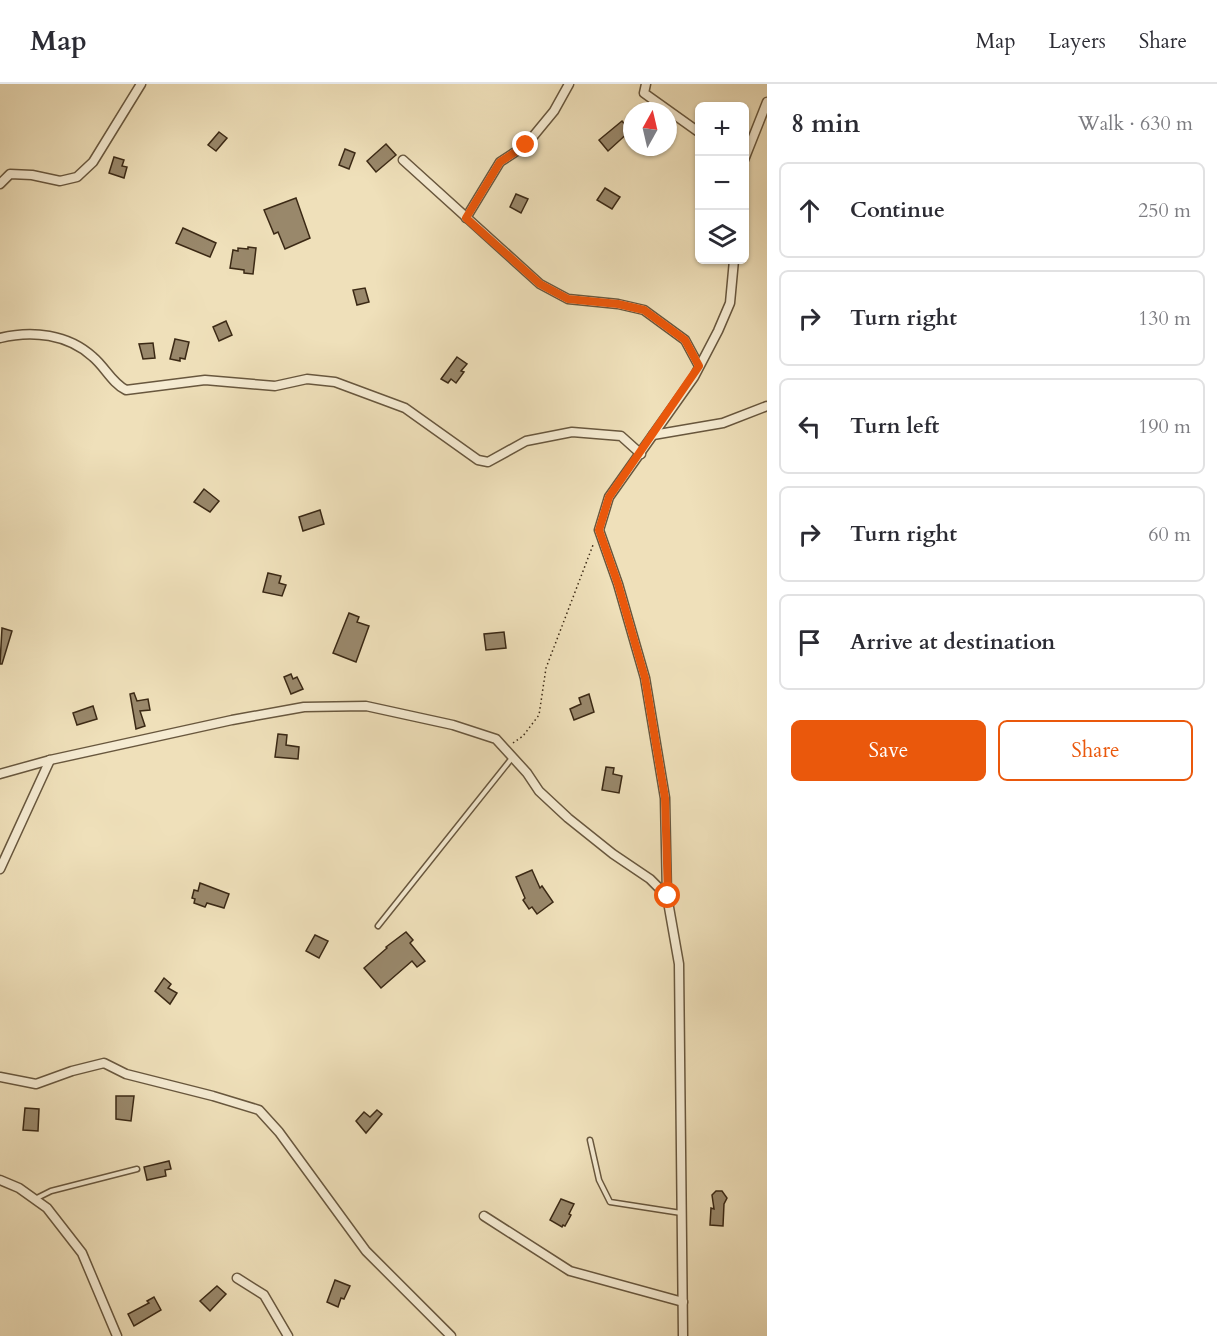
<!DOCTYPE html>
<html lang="en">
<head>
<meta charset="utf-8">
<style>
	:root { --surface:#fff; --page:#f2f2f3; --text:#2b2b33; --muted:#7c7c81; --line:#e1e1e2; --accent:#ea580c }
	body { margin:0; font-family:Cardo,serif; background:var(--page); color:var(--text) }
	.controls { position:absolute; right:18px; top:18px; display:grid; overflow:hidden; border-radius:9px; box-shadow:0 2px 4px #0004 }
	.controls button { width:54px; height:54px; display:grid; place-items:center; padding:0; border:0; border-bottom:2px solid var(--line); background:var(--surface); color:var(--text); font:30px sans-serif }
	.compass { position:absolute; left:623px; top:18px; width:54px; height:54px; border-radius:50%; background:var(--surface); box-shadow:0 2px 4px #0004; rotate:8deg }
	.stop { position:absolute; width:18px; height:18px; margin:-14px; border:4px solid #ea580c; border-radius:50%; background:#fff }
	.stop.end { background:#ea580c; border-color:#fff; box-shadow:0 2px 6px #0008 }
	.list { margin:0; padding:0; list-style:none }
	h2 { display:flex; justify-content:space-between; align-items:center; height:78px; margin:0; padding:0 24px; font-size:26px }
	h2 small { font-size:20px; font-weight:400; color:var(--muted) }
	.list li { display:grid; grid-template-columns:39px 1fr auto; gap:18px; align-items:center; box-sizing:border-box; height:96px; margin:0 12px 12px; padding:0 12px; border:2px solid var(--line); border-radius:9px }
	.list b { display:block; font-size:22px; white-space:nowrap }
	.list em { font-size:20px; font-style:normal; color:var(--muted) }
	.actions { display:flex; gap:12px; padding:18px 24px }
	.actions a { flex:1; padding:14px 0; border:2px solid var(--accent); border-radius:9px; text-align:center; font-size:21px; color:var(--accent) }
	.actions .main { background:var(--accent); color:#fff }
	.icon { flex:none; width:33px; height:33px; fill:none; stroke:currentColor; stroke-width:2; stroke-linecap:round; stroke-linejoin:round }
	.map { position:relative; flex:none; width:767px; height:1252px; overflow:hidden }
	header { display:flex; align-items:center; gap:36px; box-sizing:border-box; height:84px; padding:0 30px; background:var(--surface); border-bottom:2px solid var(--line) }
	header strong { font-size:28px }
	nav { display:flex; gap:33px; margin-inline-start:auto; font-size:21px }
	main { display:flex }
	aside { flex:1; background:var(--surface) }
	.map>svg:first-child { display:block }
</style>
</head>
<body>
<header>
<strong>Map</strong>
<nav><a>Map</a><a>Layers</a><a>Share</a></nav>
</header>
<main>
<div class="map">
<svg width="767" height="1252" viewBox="0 0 767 1252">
	<rect width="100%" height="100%" fill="#efe0ba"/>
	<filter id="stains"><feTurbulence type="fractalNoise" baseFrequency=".00333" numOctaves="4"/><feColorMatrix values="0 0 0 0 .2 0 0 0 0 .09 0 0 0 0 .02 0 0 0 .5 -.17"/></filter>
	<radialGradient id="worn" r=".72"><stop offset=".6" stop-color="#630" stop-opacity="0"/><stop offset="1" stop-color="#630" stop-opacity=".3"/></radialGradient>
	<g fill="#99886b" stroke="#3b2915" stroke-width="1.5">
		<polygon points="622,37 630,47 608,67 599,56"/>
		<polygon points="219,48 227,54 216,67 208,61"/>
		<polygon points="386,60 396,71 376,88 367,77"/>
		<polygon points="345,65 355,69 349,85 339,81"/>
		<polygon points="114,73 124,76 122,82 127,83 124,94 109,89"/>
		<polygon points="605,104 620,113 612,125 597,116"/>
		<polygon points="516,110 528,115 521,129 510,123"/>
		<polygon points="296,114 310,154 285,165 278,148 274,150 264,126"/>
		<polygon points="183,144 216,159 210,173 176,159"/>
		<polygon points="248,163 256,164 253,190 244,189 244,186 230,184 233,166 238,167 238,164 248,165"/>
		<polygon points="365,204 369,218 357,221 353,206"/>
		<polygon points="226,237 232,251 219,257 213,243"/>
		<polygon points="175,255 189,258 185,275 180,274 180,277 170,275"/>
		<polygon points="153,259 155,274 143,275 139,260"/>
		<polygon points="457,273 467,280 461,287 464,288 456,299 451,295 448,299 441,295"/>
		<polygon points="204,405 219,417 210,428 194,418"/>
		<polygon points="320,426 324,440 303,447 299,433"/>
		<polygon points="268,489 281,492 279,499 286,501 282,512 263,508"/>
		<polygon points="349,529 359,533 357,538 369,542 356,578 333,569"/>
		<polygon points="2,544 12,547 2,580 0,580"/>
		<polygon points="504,548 506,564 486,566 484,550"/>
		<polygon points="291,590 293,595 297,593 303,605 291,610 284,593"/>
		<polygon points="134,609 137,617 148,615 150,626 140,627 145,642 136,645 130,610"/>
		<polygon points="589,610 594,628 574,636 570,625 581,620 579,614"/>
		<polygon points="93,622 97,635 77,641 73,629"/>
		<polygon points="278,650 287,651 286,661 299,663 298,675 275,673"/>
		<polygon points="606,683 614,684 613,690 622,692 619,709 602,706"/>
		<polygon points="532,786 540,804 542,802 553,818 537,830 532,823 529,825 523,816 525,814 516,793"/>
		<polygon points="200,799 229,810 224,824 207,819 205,823 194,819 195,815 192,814 194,806 198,807"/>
		<polygon points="406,848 413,856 410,859 425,877 417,883 412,877 381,904 364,884 387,864 386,863"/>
		<polygon points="315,851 328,857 319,874 306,867"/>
		<polygon points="164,894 171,900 168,904 177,909 170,920 155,907"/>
		<polygon points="116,1012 134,1012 131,1037 116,1035"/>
		<polygon points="25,1024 39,1025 38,1047 23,1046"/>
		<polygon points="377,1026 382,1030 366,1049 356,1037 364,1028 370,1033"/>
		<polygon points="169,1077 171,1085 165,1086 166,1092 147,1096 144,1083"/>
		<polygon points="716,1107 722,1107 727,1114 724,1120 723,1142 710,1141 711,1124 714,1125 712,1111"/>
		<polygon points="561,1115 574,1120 569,1130 571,1131 565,1142 563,1141 562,1143 550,1136"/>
		<polygon points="335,1196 350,1202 344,1215 341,1214 338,1223 327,1218"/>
		<polygon points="217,1202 226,1210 210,1227 200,1217"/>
		<polygon points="154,1213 161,1226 134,1242 128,1230 149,1219 147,1217"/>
	</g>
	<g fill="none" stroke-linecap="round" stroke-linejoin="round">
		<defs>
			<g id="service">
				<polyline points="378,842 512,674"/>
				<polyline points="590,1056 599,1096 610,1118 681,1129"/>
				<polyline points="35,1115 51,1107 137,1085"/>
			</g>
			<g id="minor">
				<polyline points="646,0 644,9 700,49"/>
				<polyline points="403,76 540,200 568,215 618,220 644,226 685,256 699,282"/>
				<polyline points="744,76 767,18"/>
				<polyline points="0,100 10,90 32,91 60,97 77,93 93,78 141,0"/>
				<polyline points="466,134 500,78 526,61 554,27 569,0"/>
				<path d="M0 254C32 246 68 250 93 273 105 283 112 299 126 306L205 296 275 302 307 295 335 298 405 324 478 376 488 378 526 357 572 348 621 352 641 370"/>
				<polyline points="653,351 723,339 767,322"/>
				<polyline points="0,690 50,676 232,636 304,623 366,622 453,641 496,655 527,689 539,707 568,734 613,770 650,795 667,812 679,880 683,1252"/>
				<polyline points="0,785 50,676"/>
				<polyline points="667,812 665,714 645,594 618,500 599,446 609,413 694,293 718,247 730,219 734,176"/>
				<polyline points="0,993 36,1000 72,987 104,979 126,990 213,1012 259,1026 279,1048 366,1167 451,1252"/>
				<polyline points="0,1096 19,1104 47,1124 82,1169 117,1252"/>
				<polyline points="484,1132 570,1187 683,1218"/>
				<polyline points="237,1194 264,1211 288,1252"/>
			</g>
		</defs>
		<use href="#service" stroke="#68573e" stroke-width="7"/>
		<use href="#minor" stroke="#68573e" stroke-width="11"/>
		<polyline stroke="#3b2915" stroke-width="1.5" stroke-dasharray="1.5 3" stroke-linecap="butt" points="513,659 523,652 539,631 546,584 593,461"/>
		<use href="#service" stroke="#f5ebd2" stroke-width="4"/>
		<use href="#minor" stroke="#f5ebd2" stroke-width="8"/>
	</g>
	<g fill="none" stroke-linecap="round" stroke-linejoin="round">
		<polyline stroke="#ea580c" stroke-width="8" points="526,61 500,78 466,134 540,200 568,215 618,220 644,226 685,256 699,282 609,413 599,446 618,500 645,594 665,714 668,812"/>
	</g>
	<rect width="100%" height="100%" filter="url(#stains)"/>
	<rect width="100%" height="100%" fill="url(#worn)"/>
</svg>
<div class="controls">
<button>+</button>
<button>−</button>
<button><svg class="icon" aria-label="layers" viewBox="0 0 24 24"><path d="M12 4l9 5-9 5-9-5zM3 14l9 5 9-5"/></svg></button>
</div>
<svg class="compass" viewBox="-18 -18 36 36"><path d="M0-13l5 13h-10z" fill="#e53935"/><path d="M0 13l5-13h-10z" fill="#7c7c81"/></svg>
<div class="stop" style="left:668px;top:812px"></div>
<div class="stop end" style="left:526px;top:61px"></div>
</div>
<aside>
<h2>8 min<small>Walk · 630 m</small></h2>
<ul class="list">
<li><svg class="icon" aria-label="ahead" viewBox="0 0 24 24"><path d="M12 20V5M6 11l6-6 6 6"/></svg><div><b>Continue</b></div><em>250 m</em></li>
<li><svg class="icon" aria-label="right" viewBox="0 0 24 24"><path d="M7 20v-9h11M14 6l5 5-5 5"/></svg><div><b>Turn right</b></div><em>130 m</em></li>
<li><svg class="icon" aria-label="left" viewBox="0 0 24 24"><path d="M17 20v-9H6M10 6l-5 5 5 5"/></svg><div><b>Turn left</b></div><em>190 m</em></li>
<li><svg class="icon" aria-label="right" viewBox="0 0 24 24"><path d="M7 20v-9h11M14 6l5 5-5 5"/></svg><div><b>Turn right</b></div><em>60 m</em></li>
<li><svg class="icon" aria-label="arrive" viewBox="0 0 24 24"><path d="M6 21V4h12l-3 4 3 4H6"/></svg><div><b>Arrive at destination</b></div></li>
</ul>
<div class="actions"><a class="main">Save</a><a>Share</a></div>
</aside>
</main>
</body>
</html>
